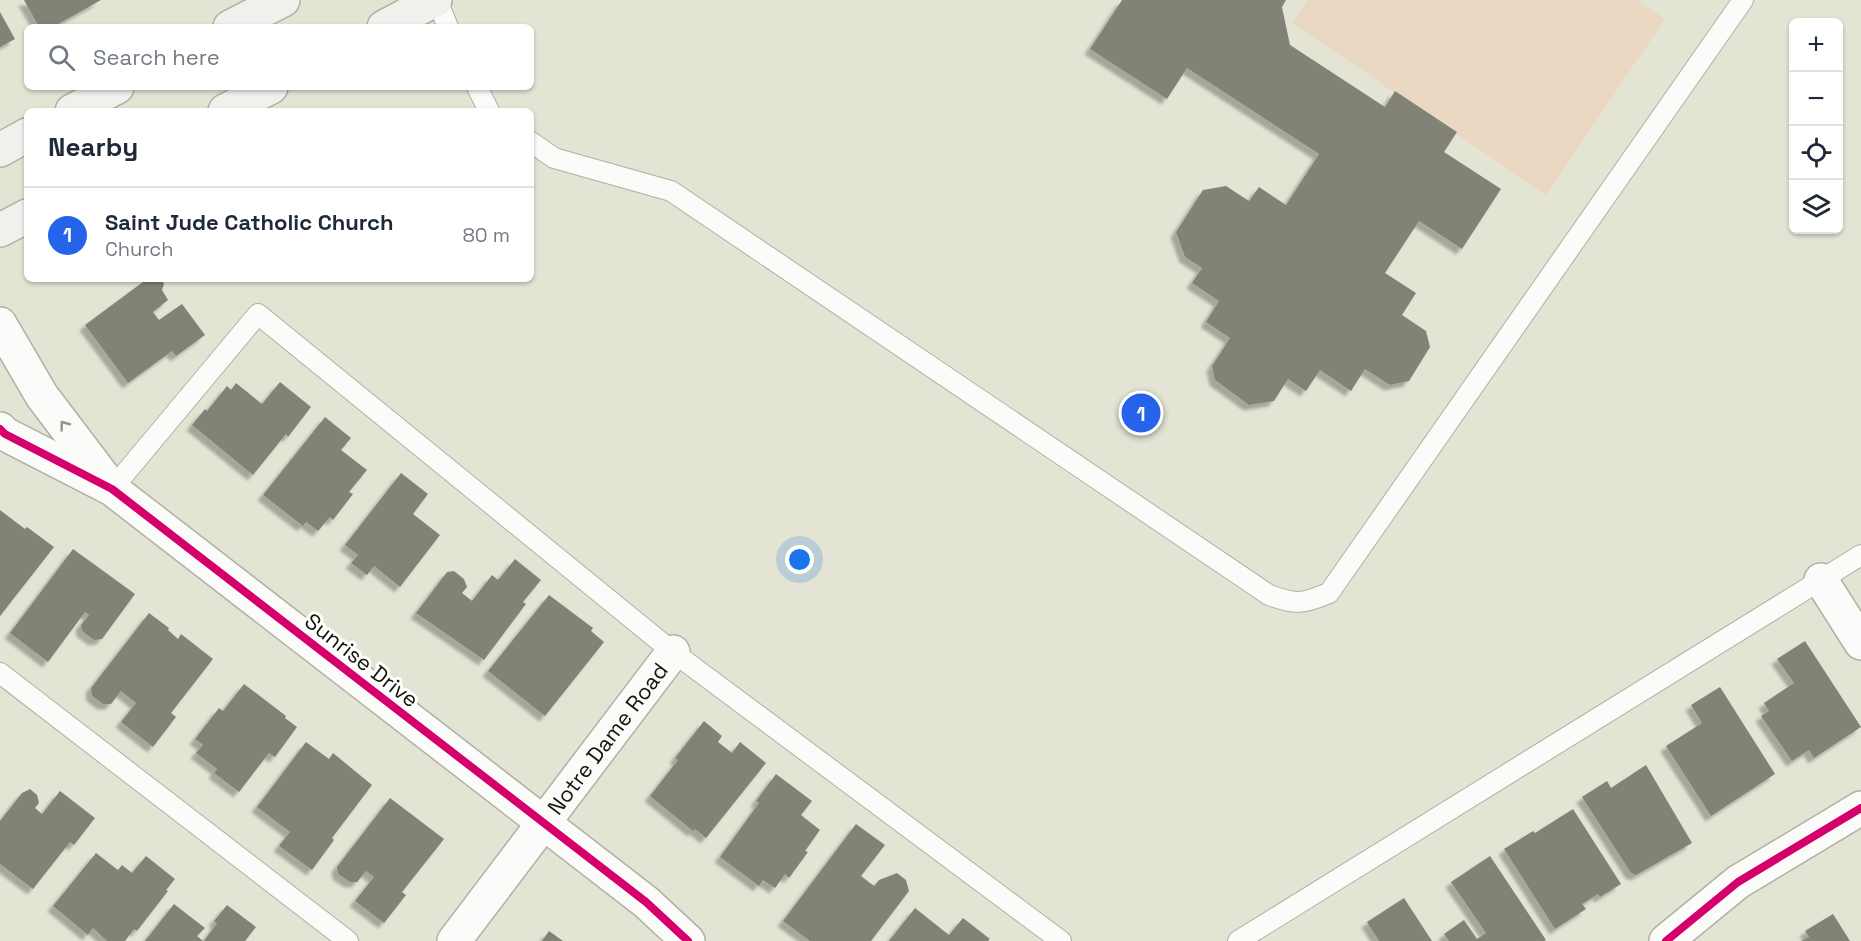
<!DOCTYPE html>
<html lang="en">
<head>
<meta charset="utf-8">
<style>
	:root { --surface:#fff; --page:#f6f6f7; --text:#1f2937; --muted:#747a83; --line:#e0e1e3; --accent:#2563eb }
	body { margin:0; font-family:"Space Grotesk",sans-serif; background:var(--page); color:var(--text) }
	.controls { position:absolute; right:18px; top:18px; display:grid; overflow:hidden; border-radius:9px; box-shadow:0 2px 4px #0004 }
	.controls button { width:54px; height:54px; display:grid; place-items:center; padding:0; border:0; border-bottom:2px solid var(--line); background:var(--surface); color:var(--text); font:30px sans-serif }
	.you { position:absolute; left:800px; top:560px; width:21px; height:21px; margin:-15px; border:4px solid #fff; border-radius:50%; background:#1a73e8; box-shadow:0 0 0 9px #1a73e833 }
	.badge { display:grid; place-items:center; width:39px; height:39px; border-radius:50%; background:var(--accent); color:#fff; font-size:20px; font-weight:700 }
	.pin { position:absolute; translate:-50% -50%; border:3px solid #fff; box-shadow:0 2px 6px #0006 }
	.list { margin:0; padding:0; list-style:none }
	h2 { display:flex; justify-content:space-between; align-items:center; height:78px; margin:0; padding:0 24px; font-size:26px }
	h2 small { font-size:20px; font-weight:400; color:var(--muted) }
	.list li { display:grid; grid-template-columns:39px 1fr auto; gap:18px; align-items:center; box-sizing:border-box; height:96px; padding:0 24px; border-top:2px solid var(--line) }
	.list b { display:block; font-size:22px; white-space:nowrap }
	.list p { margin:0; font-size:20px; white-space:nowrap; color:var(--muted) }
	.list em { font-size:20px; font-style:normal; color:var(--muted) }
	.icon { flex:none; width:33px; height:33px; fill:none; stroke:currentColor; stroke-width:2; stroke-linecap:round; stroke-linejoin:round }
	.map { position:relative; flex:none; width:1861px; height:941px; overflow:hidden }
	.search { position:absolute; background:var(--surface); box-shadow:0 2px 4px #0004; left:24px; top:24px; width:510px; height:66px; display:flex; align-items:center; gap:15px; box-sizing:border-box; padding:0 21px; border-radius:9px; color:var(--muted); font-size:22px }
	.panel { position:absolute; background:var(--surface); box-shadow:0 2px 4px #0004; left:24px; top:108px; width:510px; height:174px; border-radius:9px }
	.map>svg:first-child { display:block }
</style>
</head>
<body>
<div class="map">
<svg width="1861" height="941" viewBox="0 0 1861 941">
	<defs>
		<filter id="shadow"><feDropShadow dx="-5.5" dy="5.5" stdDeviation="1.5" flood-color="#0004"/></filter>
	</defs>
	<rect width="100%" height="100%" fill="#e3e4d4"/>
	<polygon fill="#ead8c2" points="1308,0 1636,0 1665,19 1546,195 1292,23"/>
	<g fill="#838276" filter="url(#shadow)">
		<polygon points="24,0 101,0 53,27 39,27"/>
		<polygon points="1122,0 1286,0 1282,7 1290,45 1385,107 1395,91 1457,132 1444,152 1501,189 1462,249 1419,221 1385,273 1416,293 1402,315 1426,331 1430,347 1409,381 1390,385 1365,369 1351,391 1320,370 1306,391 1288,379 1274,401 1249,405 1215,380 1212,366 1230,338 1206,322 1219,301 1192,283 1202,268 1185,257 1176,232 1203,190 1226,186 1249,201 1259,187 1286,205 1319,154 1187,68 1167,99 1090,49"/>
		<polygon points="0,12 15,39 0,47"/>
		<polygon points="147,279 161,279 164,284 162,290 168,300 153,312 159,320 182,304 205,335 176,356 172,351 128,383 85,325"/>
		<polygon points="280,382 311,407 288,437 286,434 253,475 192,425 205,409 207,411 227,386 231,390 236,383 262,404"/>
		<polygon points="325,417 351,438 341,450 367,470 349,492 353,494 333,520 330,517 318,531 306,522 303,526 263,495"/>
		<polygon points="401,473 428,494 413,514 440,535 400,587 374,566 367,575 351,563 358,555 345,545"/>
		<polygon points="0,510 25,529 27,527 54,547 0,616"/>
		<polygon points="73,549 135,594 102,639 94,640 82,631 81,625 89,615 85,612 48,662 10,633"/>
		<polygon points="515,559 541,580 523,602 526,604 484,660 416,613 447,572 454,571 464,579 467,587 462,593 472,601 492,575 498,580"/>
		<polygon points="549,595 593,628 591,631 604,642 545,716 488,671"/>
		<polygon points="149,613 169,628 168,630 178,639 181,634 213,659 171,713 176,717 153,747 121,722 136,703 121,691 111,704 103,704 92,696 91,688"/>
		<polygon points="1805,641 1861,727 1814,758 1809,750 1792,761 1761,716 1769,711 1764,703 1794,683 1777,659"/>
		<polygon points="244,684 286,716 285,718 297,727 275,757 269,753 239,792 214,773 217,769 196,753 203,745 195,739 219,708 223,711"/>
		<polygon points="1720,687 1775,774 1711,816 1666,746 1702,723 1691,705"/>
		<polygon points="704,721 722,736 718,742 732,753 740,742 766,763 706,838 695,829 693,831 650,796 678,760 675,758"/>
		<polygon points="306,742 329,759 333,753 372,785 332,838 334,840 312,870 279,846 290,832 257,807"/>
		<polygon points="1646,765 1692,843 1636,875 1631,873 1582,797 1607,781 1611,788"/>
		<polygon points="776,774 812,801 801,815 820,830 805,851 808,852 789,878 785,874 775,888 763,880 759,886 720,857 759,803 756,801"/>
		<polygon points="30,789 37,795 39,803 35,808 42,814 60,791 95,818 74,845 70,842 33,889 0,864 0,821 22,793"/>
		<polygon points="390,798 444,839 402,892 406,895 384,923 355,901 374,877 366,871 357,882 350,882 338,874 337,867"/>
		<polygon points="1573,809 1621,884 1600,897 1598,894 1582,904 1586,909 1555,929 1504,849 1533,831 1535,833"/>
		<polygon points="856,824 885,845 861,876 874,886 879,880 897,873 906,880 909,891 871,941 810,941 783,921"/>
		<polygon points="96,853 118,870 122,865 132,873 146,856 175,879 166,890 168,891 137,931 134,929 125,941 107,941 93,928 88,935 53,906"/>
		<polygon points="1490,856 1546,940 1544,941 1449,941 1444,934 1464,920 1477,939 1486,933 1451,882"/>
		<polygon points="1404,898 1432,941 1379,941 1367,922"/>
		<polygon points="174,904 205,928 197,936 203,941 145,941"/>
		<polygon points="227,905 256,927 245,941 204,941 217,923 214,921"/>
		<polygon points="915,908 949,935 963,918 990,939 988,941 889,941"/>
		<polygon points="1833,914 1850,941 1801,941 1809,937 1805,931"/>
		<polygon points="549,931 563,941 542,941"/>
	</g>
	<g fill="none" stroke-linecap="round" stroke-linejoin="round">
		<defs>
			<g id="lane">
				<polyline points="437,0 448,27"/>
				<polyline points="477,87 489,111"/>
				<path d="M531 142 554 158 671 191 1269 595C1296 605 1303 604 1329 593L1743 0"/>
				<polyline points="112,489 258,314 673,652 1061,941"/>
				<polyline points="0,673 348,941"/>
				<polyline points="1238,941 1861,555"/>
			</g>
			<g id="street">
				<polyline points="0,324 42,396 108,483"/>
				<polyline points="0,429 5,434 112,489 646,902 688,941"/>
				<polyline points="1821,580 1861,643"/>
				<path id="s1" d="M454 941 673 652"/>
				<polyline points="1666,941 1738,882 1861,808"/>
			</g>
			<g id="secondary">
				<polyline points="230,27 283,0"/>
				<polyline points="384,27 435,0"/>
				<polyline points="72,111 117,87"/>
				<polyline points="225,111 271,87"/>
				<polyline points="0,150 27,135"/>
				<polyline points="0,230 27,216"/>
			</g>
		</defs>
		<use href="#lane" stroke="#b0b1a4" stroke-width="22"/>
		<use href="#street" stroke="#b0b1a4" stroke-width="36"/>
		<use href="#secondary" stroke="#b0b1a4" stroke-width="36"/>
		<use href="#lane" stroke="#fbfbf9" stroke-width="20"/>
		<use href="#street" stroke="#fbfbf9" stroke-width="33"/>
		<use href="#secondary" stroke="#eff2ec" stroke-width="33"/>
		<defs>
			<g id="cycleway">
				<polyline points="0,429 5,434 112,489 646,902 688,941"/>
				<polyline points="1666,941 1738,882 1861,808"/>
			</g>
		</defs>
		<use href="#cycleway" stroke="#fff" stroke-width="11"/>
		<use href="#cycleway" stroke="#d6006c" stroke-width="8"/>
	</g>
	<defs><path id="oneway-chevron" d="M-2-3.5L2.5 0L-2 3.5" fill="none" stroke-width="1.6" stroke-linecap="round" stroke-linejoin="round" transform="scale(1.5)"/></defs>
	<use stroke="#94948e" href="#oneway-chevron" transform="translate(64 425) rotate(-127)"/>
	<g text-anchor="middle" stroke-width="6" stroke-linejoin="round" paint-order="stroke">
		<g font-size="22" fill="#15150b" stroke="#fff">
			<text transform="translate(362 660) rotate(38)" y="8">Sunrise Drive</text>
			<text dy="8" stroke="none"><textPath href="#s1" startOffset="254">Notre Dame Road</textPath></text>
		</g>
	</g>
</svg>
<div class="controls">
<button>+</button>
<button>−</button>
<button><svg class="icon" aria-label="locate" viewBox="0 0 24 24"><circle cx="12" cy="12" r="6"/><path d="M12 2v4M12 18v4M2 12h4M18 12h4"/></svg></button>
<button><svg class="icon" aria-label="layers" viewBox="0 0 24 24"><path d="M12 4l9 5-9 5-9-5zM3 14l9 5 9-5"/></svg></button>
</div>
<div class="you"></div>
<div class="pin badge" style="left:1141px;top:413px">1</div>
<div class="search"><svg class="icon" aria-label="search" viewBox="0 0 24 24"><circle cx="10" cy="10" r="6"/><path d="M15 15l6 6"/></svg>Search here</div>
<section class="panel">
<h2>Nearby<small></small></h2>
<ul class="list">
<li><span class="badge">1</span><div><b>Saint Jude Catholic Church</b><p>Church</p></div><em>80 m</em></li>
</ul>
</section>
</div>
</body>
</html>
